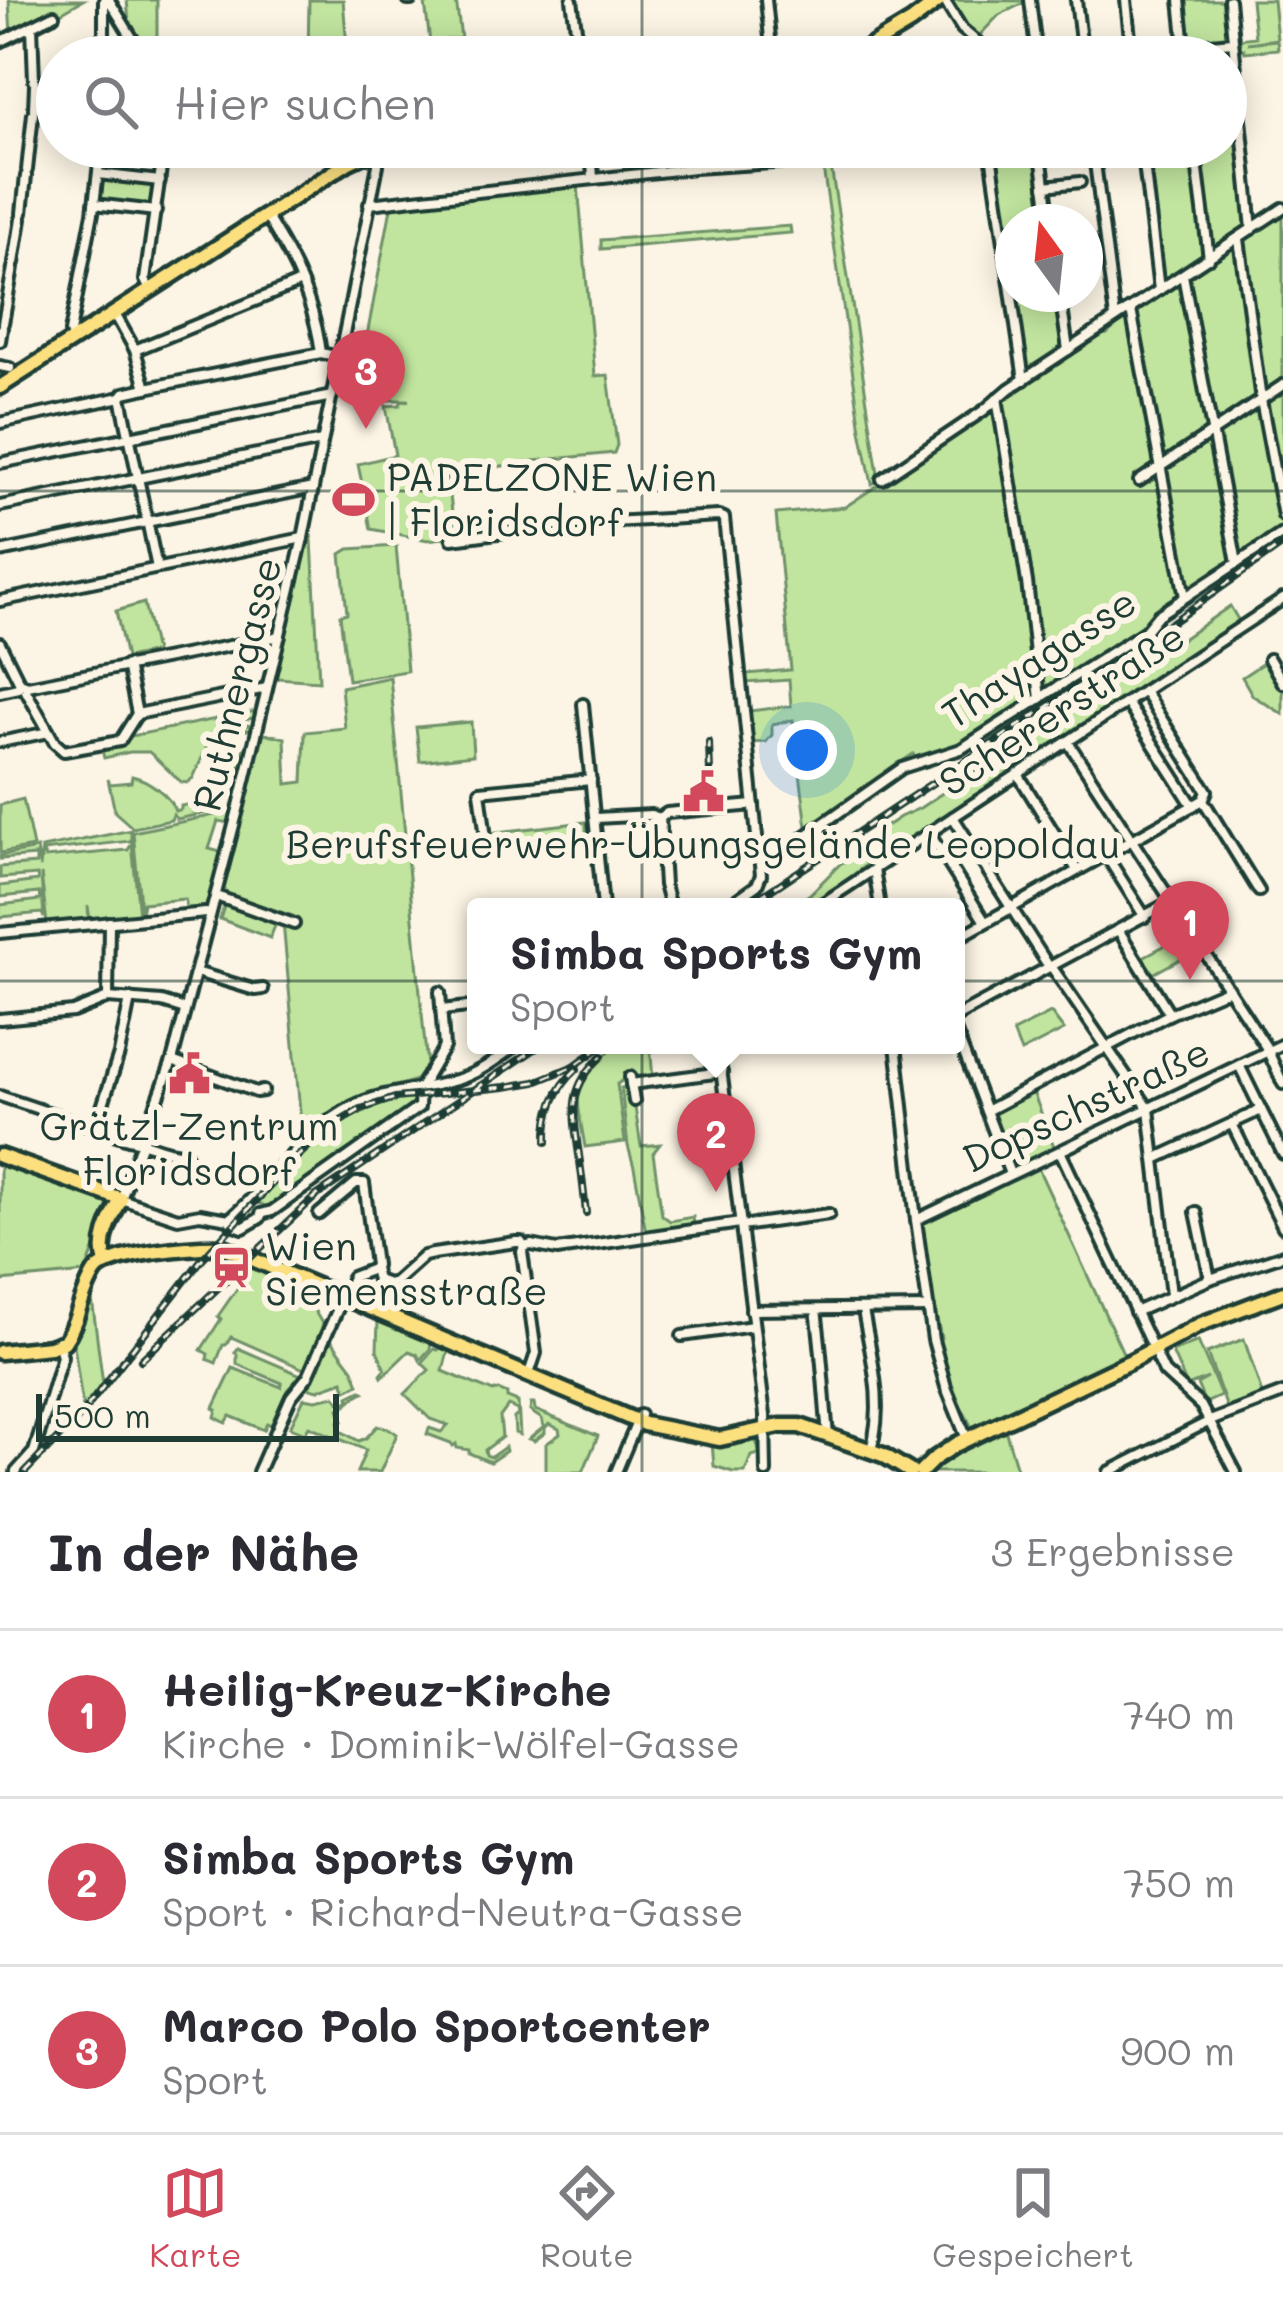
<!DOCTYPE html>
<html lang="de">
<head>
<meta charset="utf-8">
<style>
	:root { --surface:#fff; --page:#f7f7f7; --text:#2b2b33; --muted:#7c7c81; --line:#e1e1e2; --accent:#d1495b }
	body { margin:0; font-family:Mali,sans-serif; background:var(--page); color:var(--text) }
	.compass { position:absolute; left:995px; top:204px; width:108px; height:108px; border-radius:50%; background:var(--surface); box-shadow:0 6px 30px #0003; rotate:345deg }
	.scale { position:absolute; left:36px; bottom:30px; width:303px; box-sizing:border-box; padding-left:12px; border:6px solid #1f3d34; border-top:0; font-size:33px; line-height:42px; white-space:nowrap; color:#1f3d34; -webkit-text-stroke:9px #fcf5e5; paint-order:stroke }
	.you { position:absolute; left:807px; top:750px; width:42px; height:42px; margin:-30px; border:9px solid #fff; border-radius:50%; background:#1a73e8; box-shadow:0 0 0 18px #1a73e833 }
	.badge { display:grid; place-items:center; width:78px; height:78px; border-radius:50%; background:var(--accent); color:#fff; font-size:39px; font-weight:700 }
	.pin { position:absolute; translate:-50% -99px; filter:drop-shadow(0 3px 6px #0008) }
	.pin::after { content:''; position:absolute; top:63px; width:42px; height:36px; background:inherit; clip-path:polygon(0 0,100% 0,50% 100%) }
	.popup { position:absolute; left:467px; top:898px; width:498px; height:156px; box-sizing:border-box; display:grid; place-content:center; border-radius:12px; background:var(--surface); filter:drop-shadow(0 3px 9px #0005); font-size:39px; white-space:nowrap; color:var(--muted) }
	.popup b { font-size:45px; color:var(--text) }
	.popup::after { content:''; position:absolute; left:50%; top:100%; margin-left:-24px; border:24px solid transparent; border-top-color:var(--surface) }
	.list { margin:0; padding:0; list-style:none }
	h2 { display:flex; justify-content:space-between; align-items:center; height:156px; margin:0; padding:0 48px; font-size:51px }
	h2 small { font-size:39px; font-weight:400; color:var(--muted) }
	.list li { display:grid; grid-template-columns:78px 1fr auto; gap:36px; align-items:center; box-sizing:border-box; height:168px; padding:0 48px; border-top:3px solid var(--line) }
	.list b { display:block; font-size:45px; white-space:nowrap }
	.list p { margin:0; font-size:39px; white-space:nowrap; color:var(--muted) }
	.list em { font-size:39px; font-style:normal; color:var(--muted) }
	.icon { flex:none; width:66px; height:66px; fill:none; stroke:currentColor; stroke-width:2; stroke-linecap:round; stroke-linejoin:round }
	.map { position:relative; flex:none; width:1283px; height:1472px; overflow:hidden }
	.search { position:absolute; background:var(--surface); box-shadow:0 6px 30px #0003; left:36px; right:36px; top:36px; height:132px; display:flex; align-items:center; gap:30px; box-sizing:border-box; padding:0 42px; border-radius:66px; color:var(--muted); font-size:45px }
	.sheet { height:660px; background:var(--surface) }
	nav { display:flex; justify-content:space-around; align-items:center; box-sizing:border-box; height:168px; border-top:3px solid var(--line); background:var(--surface); font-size:33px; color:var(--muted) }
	nav a { display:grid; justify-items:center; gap:6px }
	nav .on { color:var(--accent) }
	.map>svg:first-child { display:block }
</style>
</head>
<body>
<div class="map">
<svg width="1283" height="1472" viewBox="0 0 1283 1472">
	<rect width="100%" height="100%" fill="#fcf5e5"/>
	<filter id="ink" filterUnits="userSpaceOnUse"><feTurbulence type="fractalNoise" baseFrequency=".00833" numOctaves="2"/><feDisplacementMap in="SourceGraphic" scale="24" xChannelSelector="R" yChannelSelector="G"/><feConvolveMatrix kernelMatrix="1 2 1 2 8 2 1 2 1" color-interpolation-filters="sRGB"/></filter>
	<g filter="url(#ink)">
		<g fill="#c1e59f" stroke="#70916a" stroke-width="3">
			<polygon points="9,0 83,0 59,14 54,13 11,35"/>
			<polygon points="127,0 157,0 157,57 151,55 129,23"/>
			<polygon points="309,0 343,0 348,57 308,57"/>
			<polygon points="456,0 461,38 430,42 425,4"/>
			<polygon points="950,0 1028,1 999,15 977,38 966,27"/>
			<polygon points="1181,0 1226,0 1229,36 1187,43"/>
			<polygon points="1251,0 1273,0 1277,39 1247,43 1277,40 1278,49 1245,52 1244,49 1238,50 1237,53 1235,35 1238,39 1255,37"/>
			<polygon points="1229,46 1248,223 1209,251 1197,147 1226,147 1226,57 1187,57 1189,50"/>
			<polygon points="820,147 828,147 879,480 872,484 861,430"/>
			<polygon points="993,147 1039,147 1049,222 1013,222 1013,294 1059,294 1066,348 1025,374"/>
			<polygon points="1144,147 1194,147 1206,254 1162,283 1160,282"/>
			<polygon points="100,176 156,182 152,208 96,201"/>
			<polygon points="578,185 595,376 608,375 617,445 614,453 533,461 447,475 455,532 444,534 443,538 428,540 371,529 358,464 395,455 386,406 400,405 401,402 409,400 355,400 391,208 484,194"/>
			<polygon points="1283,214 1283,380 1265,392 1243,241"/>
			<polygon points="790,226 791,233 601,249 601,240"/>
			<polygon points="1235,246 1258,393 1256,400 1214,427 1186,280"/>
			<polygon points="1180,280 1182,280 1209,428 1163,461 1134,313"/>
			<polygon points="1128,315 1131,315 1157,465 1134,481 1137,486 1158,472 1182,593 1155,613 1147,624 1043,690 1000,399 1100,332 1101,335 1107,334 1119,323 1118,321"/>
			<polygon points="1283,389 1283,508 1263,402"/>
			<polygon points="996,406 1025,579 1038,694 960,745 915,757 913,754 807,827 793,720 772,724 772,735 766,742 753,743 749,711 791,706 789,680 746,683 746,674 791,670 776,514 845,507"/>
			<polygon points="1256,407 1265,433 1283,527 1238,558 1216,434"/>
			<polygon points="1209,438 1233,560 1186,592 1164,468"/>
			<polygon points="312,539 319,681 276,678 307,548"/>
			<polygon points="396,546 407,671 348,680 340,615 347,613 341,554 349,549"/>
			<polygon points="144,603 155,652 126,658 116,611"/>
			<polygon points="1230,606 1240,623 877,859 873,835 900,817 920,808 1177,636 1181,640"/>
			<polygon points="1263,663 1268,671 1274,673 1283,688 1283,714 1253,696 1242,677"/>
			<polygon points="390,677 427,1066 416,1080 351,1101 328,1114 302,1134 283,922 293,924 293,916 223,893 264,733 285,738 287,784 303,782 305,732 345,728 341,687"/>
			<polygon points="256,711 253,718 231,723 233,732 246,725 253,726 251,729 210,740 193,778 187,783 181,782 149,752 130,752 104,758 102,750 124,745 131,736"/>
			<polygon points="471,722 473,755 420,761 416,727"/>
			<path d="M244 749H250L245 770 244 765 233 766 217 803 222 810 217 811 214 807 211 812 177 819 173 815 171 820 133 828 115 812 108 779 110 784 131 782 132 776C147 779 170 795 175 811L181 809V806L202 802 203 805H209L212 799 208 796 224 761 228 763 232 760 231 756 241 754Z"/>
			<polygon points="23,799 33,847 0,853 0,805"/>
			<polygon points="229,812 234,813 225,850 230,823 218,821 209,849 221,852 215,879 224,853 210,906 186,909 185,899 143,903 141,914 133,832"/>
			<polygon points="586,822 587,836 490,847 488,833"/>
			<polygon points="131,830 131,841 43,851 45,858 128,850 132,843 139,915 90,919 88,906 89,920 47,924 41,874 44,918 42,913 0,917 0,905 40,900 39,893 0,897 0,886 38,881 37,875 0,878 0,867 36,864 36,856 0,859 0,856 37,849 40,868 42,848"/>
			<path d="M860 855 866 865C843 882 820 907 791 907L810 894 841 863Z"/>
			<polygon points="226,900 277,921 270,938 220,919"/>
			<polygon points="1187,934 1197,950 1149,976 1139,959"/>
			<polygon points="1051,1013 1064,1030 1021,1052 1013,1032"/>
			<path d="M616 1045H650L653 1078 624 1080 617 1084 625 1142 585 1147C575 1088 570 1087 616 1045Z"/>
			<polygon points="628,1087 630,1101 634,1101 641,1146 660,1144 653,1153 662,1215 670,1221 693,1217 694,1225 646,1232 634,1167 628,1146 621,1088"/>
			<polygon points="1033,1092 1055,1149 1014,1168 992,1114"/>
			<path d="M417 1096 415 1106 341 1154 269 1208 257 1202C307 1149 341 1108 417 1096Z"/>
			<polygon points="0,1162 113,1201 85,1273 0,1281"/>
			<polygon points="1042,1163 1038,1168 1125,1357 973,1430 956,1396 938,1341 941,1338 937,1319 934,1319 919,1223"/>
			<polygon points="256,1263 297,1281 323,1325 304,1369 231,1337 226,1345 223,1345 216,1363 207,1359 208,1354 201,1350 221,1319 218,1316 241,1283 241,1278"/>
			<polygon points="91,1291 103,1384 83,1410 73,1338"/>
			<polygon points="381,1318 432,1339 430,1349 420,1360 417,1354 409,1351 382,1377 381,1374 385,1369 377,1350 378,1319"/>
			<polygon points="329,1337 353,1369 359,1384 347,1390 343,1381 318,1390 307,1387"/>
			<polygon points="1244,1339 1262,1394 1227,1408 1207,1353"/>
			<polygon points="1198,1341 1221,1396 1205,1403 1197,1384 1208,1378 1187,1386 1172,1352"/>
			<polygon points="441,1343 470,1356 469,1360 448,1351 443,1371 493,1392 498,1390 507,1394 507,1398 518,1402 520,1435 515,1433 514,1418 518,1415 517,1410 508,1406 500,1417 502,1437 485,1450 486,1455 491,1457 505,1447 506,1451 490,1462 469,1453 469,1450 457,1448 456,1444 453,1446 451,1443 427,1434 429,1428 441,1432 448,1425 430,1419 405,1394 429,1370 422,1363 434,1349 438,1350"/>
			<polygon points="238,1348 301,1375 287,1390 271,1425 267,1423 264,1430 230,1416 226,1423 215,1417 217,1410 214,1408 233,1368 281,1387 282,1383 237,1364 237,1354 235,1353"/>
			<path d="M361 1390 364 1392C352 1396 349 1406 339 1409L343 1421 339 1422V1430L359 1441 366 1438 377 1426 388 1428 397 1434 380 1472H357L366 1450 309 1426 305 1433 290 1427 304 1398 316 1400 335 1396 341 1403 350 1400 349 1396Z"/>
			<polygon points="531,1404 534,1404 535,1410 598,1436 583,1472 546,1472 546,1444 560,1434 559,1429 549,1424 545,1428 545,1433 534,1441 529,1439 544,1427 542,1419 530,1411"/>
			<path d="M1004 1426 1018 1472H927C951 1452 980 1442 1004 1426Z"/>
			<polygon points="755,1437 760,1454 751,1456 745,1472 733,1472 714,1466 712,1443"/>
		</g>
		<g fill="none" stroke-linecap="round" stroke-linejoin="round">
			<defs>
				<g id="minor">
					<polyline points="109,0 144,57"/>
					<polyline points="408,0 411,0"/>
					<polyline points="572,0 580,57"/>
					<polyline points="766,0 772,57"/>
					<polyline points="944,0 962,29 995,57"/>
					<polyline points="1030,0 1037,57"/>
					<polyline points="1076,0 1083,57"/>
					<polyline points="1126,0 1132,57"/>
					<polyline points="1180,0 1186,57"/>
					<polyline points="1229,0 1252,229"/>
					<polyline points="32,26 34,80"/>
					<polyline points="0,42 54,15"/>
					<polyline points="1131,51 1233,42"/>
					<polyline points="104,57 104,0"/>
					<polyline points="34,109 35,85"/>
					<polyline points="591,147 593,178"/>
					<polyline points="990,147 1024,380"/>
					<polyline points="1040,147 1050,222"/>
					<polyline points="1093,147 1115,318"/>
					<polyline points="1142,147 1159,290"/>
					<polyline points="1195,147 1209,258"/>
					<polyline points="27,170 33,114"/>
					<polyline points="98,174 160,181"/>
					<polyline points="1045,186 1080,182"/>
					<polyline points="94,204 156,211"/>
					<polyline points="369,204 694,168 789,162 787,147"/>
					<polyline points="22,213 26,176"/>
					<path d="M266 216C293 258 315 304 321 353"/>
					<polyline points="1239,239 1261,400 1283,516"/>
					<polyline points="14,263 21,219"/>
					<polyline points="1183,275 1237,563"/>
					<polyline points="150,290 145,280 164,147"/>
					<polyline points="1060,294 1068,350"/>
					<polyline points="1131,310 1185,597"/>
					<polyline points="115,314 135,350 146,388"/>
					<polyline points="3,323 13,268"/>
					<polyline points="72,339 70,332 93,213 101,147"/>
					<polyline points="0,341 2,328"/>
					<polyline points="135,350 301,282"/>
					<polyline points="0,366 10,368"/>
					<polyline points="121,397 157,568"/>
					<polyline points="997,398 1027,582 1040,699"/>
					<polyline points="0,423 121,397 124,393 146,388 321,353 339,357"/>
					<polyline points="0,463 332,396"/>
					<polyline points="882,479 983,411 1009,389 1283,208"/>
					<polyline points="1139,481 1283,385"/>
					<polyline points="0,506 322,441"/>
					<polyline points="452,539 558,525 719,516 724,518 761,875 757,885 726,907"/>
					<polyline points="0,552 313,488"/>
					<polyline points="0,601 303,538"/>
					<polyline points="0,643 20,683"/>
					<polyline points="1269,659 1283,683"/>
					<polyline points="127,665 137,714"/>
					<polyline points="26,691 55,743 64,751 120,741 137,714"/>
					<polyline points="1144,691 1207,791 1203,800 1259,891"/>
					<polyline points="0,692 18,688 20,683 28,686 280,636"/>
					<polyline points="1127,703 1193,806"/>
					<polyline points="583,704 603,907"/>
					<polyline points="137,714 267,688"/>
					<polyline points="0,742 49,732"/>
					<polyline points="1068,742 1266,1047 1283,1084"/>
					<polyline points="1018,774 1077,870"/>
					<polyline points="953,817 1046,962"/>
					<polyline points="596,818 651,815 660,818 667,813 754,805"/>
					<polyline points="660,818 664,885 670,907"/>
					<polyline points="485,830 480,791 591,780"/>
					<polyline points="929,833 985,922"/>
					<polyline points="760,855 787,849 902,768 961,749 1145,631 1158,615 1283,533"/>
					<polyline points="1111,863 1145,917"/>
					<polyline points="874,869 880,907"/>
					<polyline points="216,896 294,924"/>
					<polyline points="817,907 1283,599"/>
					<polyline points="1119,931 1170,1014"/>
					<polyline points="0,933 206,913 210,915"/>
					<polyline points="956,939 1203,800"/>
					<polyline points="1051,966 1149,1109 1171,1295"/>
					<polyline points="196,972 255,990 263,989"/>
					<polyline points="108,998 109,922"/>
					<polyline points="442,1010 476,1006"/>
					<polyline points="956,1017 1172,901"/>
					<polyline points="0,1019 73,1012 108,998 162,1002 185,1009"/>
					<polyline points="956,1032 1010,1174"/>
					<polyline points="718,1045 765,1415 766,1472"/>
					<polyline points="896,1045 916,1220 933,1340 946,1387 967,1439"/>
					<polyline points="172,1061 256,1092 263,1091"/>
					<polyline points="1239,1065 1283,1154"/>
					<polyline points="630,1077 634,1101"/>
					<polyline points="631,1084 722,1072"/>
					<path d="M0 1096 128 1139C148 1142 166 1154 186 1153"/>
					<polyline points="986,1111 1170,1014 1229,989"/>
					<polyline points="1232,1124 1283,1227"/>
					<polyline points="95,1129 119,1054 130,999"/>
					<polyline points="1060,1151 1164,1372 1201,1406 1236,1472"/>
					<polyline points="1155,1159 1261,1110"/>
					<polyline points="1196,1212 1210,1279"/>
					<polyline points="261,1214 260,1218 243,1228 232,1224 229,1219 200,1214 178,1218 121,1199 172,1061 239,806 303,538 378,165 378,152"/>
					<polyline points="261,1214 272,1211 419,1107 420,1088 444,1047 440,992"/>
					<path d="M229 1219C273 1183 301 1132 353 1106 385 1090 419 1091 452 1081 477 1075 497 1059 517 1045"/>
					<polyline points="916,1220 1283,1044"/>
					<polyline points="741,1226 829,1214"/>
					<polyline points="524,1247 522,1252 536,1353 529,1374"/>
					<polyline points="374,1268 377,1280 388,1284 395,1282 424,1256 433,1254 516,1242 521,1242 524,1247 531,1245 557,1250 740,1223"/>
					<polyline points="751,1310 929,1308"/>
					<path d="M816 1310C822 1352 824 1394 828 1436"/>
					<path d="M863 1310C871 1357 885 1403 871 1450"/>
					<polyline points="1135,1312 1210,1279 1283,1255"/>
					<polyline points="682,1336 753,1326"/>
					<polyline points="16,1472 34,1452 62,1356 58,1341"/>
					<polyline points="258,1472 291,1397 308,1376 352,1277 373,1269 375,1265 364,1183 356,1183 319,1214"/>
					<polyline points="616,1472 640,1415"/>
					<polyline points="1109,1472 1210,1421 1283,1393"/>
				</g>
				<g id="major">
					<polyline points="853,57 911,22 940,0"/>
					<polyline points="0,387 349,162 364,155 374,155 381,147"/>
					<polyline points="0,1156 121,1199"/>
					<path d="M106 1262C98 1242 112 1217 121 1199"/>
					<path d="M0 1352 50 1347 64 1342C79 1321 81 1293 95 1272 109 1252 198 1246 224 1247L644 1424 720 1439 780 1426H800L883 1455 911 1472"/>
					<polyline points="921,1472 934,1459 957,1444 1129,1362 1201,1324 1283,1293"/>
				</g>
			</defs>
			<use href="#minor" stroke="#1f3d34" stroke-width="16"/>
			<use href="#major" stroke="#1f3d34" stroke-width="21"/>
			<use href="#minor" stroke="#fcf5e5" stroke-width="8"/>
			<use href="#major" stroke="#fce080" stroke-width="12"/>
			<defs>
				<g id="rail">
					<polyline points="705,803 710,773 709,742"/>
					<polyline points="745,907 1120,659 1283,544"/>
					<path d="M547 1142C546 1113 555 1089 577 1069"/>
					<path d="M586 1213C584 1194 582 1174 579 1155 573 1112 567 1088 602 1056"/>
					<polyline points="141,1360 316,1196 541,1045"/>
					<polyline points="25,1472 81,1415 202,1259 298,1156 326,1130 361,1109 395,1098 505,1087 535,1082 574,1066 603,1045"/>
				</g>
			</defs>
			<use href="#rail" stroke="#1f3d34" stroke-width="8"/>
			<use href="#rail" stroke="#fcf5e5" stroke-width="3" stroke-dasharray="9" stroke-linecap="butt"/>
		</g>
	</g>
	<path fill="none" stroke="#1f3d34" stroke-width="3" stroke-opacity="0.55" d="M642 0V57M642 147V1472M0 491H1283M0 981H1283"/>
	<defs>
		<symbol id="stadium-bare" viewBox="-9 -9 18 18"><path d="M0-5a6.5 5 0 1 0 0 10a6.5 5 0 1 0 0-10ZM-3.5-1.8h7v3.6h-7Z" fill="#d1495b" stroke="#fcf5e5" stroke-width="2.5" paint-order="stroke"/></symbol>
		<symbol id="civic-bare" viewBox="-9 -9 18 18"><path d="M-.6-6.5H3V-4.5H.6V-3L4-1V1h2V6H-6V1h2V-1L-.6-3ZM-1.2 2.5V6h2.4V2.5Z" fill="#d1495b" stroke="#fcf5e5" stroke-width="2.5" paint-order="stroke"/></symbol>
		<symbol id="station-bare" viewBox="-9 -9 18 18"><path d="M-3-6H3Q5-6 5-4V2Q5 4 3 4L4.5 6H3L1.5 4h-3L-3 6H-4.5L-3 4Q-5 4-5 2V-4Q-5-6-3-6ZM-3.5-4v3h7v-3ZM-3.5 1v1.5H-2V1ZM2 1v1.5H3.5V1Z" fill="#d1495b" stroke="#fcf5e5" stroke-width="2.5" paint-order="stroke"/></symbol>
	</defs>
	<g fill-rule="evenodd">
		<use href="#stadium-bare" x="324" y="470" width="59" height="59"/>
		<use href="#civic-bare" x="674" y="762" width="59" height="59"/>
		<use href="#civic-bare" x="160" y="1044" width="59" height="59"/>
		<use href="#station-bare" x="202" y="1238" width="59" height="59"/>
	</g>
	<g text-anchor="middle" stroke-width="12" stroke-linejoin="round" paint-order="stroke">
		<g font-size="39" fill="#1f3d34" stroke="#fcf5e5" text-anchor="start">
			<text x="387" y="491">PADELZONE Wien<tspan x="387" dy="45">| Floridsdorf</tspan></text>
			<text x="703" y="858" text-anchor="middle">Berufsfeuerwehr-Übungsgelände Leopoldau</text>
			<text x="189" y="1140" text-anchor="middle">Grätzl-Zentrum<tspan x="189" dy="45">Floridsdorf</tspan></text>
			<text x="265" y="1260">Wien<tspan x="265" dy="45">Siemensstraße</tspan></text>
		</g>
		<g font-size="39" fill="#1f3d34" stroke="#fcf5e5">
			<text transform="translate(1039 658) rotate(-33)" y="14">Thayagasse</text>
			<text transform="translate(237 684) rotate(-76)" y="14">Ruthnergasse</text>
			<text transform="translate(1062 709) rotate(-33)" y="14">Schererstraße</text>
			<text transform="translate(1086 1105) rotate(-25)" y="14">Dopschstraße</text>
		</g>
	</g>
</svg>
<svg class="compass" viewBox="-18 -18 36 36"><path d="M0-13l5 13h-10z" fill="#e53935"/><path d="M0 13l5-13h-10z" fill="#7c7c81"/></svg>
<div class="scale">500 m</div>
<div class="you"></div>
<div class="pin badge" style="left:1190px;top:980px">1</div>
<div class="pin badge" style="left:716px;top:1192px">2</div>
<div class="popup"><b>Simba Sports Gym</b>Sport</div>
<div class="pin badge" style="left:366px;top:429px">3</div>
<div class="search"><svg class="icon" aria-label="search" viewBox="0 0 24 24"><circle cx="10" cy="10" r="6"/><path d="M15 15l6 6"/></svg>Hier suchen</div>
</div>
<section class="sheet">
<h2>In der Nähe<small>3 Ergebnisse</small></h2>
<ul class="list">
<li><span class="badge">1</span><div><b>Heilig-Kreuz-Kirche</b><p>Kirche · Dominik-Wölfel-Gasse</p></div><em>740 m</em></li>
<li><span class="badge">2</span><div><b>Simba Sports Gym</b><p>Sport · Richard-Neutra-Gasse</p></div><em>750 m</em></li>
<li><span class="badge">3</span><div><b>Marco Polo Sportcenter</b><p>Sport</p></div><em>900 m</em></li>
</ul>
</section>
<nav>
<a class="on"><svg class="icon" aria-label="map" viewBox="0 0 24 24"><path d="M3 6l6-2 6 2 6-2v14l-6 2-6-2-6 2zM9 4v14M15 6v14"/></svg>Karte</a>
<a><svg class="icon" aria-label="directions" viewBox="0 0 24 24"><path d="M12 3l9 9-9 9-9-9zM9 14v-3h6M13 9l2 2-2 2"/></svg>Route</a>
<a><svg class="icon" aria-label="saved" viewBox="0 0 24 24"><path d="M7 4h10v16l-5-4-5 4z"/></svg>Gespeichert</a>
</nav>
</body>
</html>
